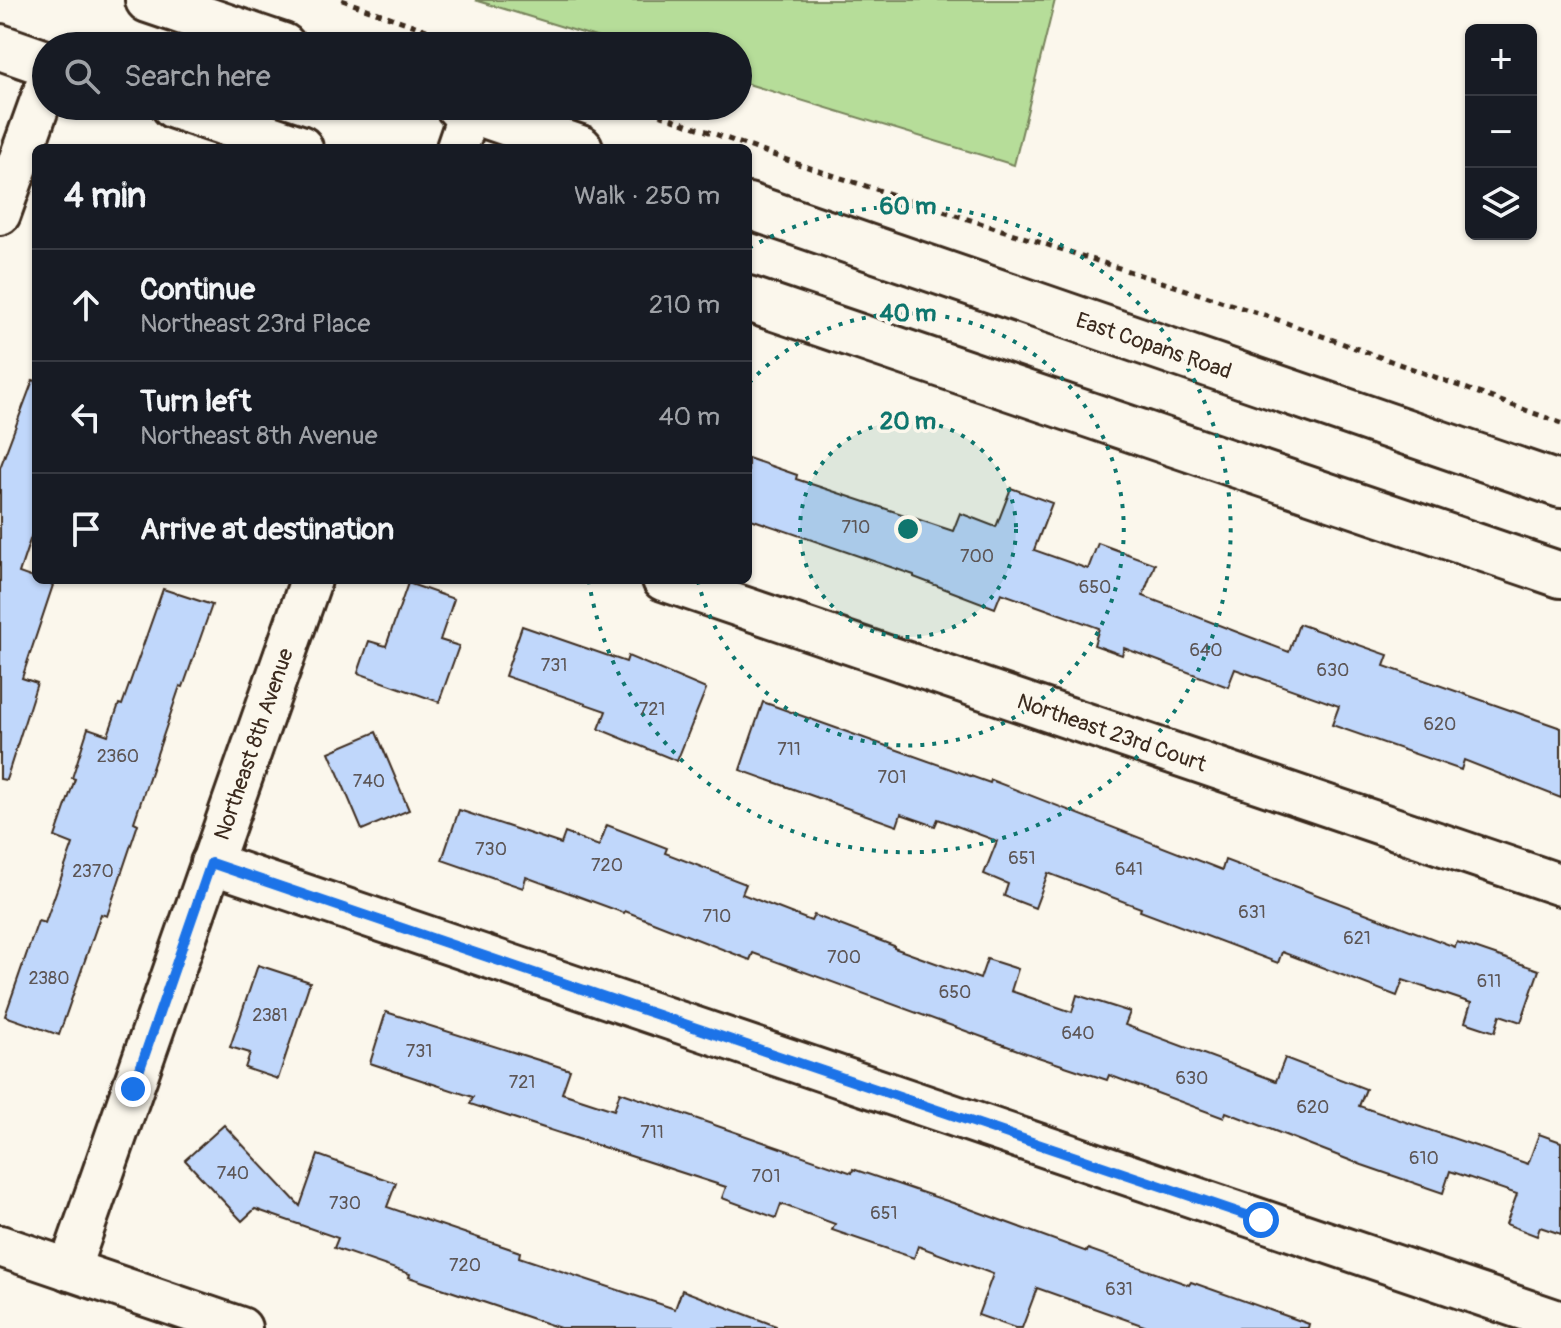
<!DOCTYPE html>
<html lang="en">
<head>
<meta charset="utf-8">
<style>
	:root { --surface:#171b24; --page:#242831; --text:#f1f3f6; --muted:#9ea1a6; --line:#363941 }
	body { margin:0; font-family:Pangolin,sans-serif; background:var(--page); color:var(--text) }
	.controls { position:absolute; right:24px; top:24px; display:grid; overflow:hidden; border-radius:12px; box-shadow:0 2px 6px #0004 }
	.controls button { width:72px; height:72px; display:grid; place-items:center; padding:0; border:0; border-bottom:2px solid var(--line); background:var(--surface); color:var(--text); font:40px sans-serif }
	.stop { position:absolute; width:24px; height:24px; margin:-18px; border:6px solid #1a73e8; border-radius:50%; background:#fff }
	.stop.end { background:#1a73e8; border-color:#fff; box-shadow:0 2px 8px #0008 }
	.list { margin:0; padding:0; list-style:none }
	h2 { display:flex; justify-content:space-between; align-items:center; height:104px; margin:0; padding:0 32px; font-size:34px }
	h2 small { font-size:26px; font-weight:400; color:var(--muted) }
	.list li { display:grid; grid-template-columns:52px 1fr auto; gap:24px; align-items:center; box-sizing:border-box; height:112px; padding:0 32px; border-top:2px solid var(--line) }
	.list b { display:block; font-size:30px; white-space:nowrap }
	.list p { margin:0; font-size:26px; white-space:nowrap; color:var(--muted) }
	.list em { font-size:26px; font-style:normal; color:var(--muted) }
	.icon { flex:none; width:44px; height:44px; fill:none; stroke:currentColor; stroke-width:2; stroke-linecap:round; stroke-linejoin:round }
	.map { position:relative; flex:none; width:1561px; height:1328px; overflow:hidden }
	.search { position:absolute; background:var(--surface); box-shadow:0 2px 6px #0004; left:32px; top:32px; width:720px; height:88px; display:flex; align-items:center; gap:20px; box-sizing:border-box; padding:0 28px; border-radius:44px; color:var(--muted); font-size:30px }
	.panel { position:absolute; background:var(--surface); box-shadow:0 2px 6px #0004; left:32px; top:144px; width:720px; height:440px; border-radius:12px }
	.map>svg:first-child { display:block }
</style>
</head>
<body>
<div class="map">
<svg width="1561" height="1328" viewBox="0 0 1561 1328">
	<rect width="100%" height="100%" fill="#fbf7ec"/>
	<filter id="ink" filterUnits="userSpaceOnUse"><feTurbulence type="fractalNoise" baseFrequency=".0125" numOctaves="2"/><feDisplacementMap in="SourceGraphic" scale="16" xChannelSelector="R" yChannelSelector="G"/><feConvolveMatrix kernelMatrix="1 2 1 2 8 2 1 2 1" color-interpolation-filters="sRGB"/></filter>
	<g filter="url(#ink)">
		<polygon fill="#b6dd99" stroke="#78845c" stroke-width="2" points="475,0 1055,0 1014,165 738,81 738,46 625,46"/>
		<g fill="#c0d7fb" stroke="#3b2a1e" stroke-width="2">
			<polygon points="33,380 36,381 36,522 19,573 53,585 22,678 37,683 6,780 0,779 0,468"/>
			<polygon points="748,458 797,475 796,479 953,531 960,513 996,527 1011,488 1052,503 1034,550 1088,569 1098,543 1155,564 1143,596 1289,652 1299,624 1388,655 1384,666 1561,728 1561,798 1464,760 1461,770 1332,725 1339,706 1235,669 1228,687 1124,648 1122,655 1094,645 1099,628 1001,593 995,608 914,577 914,575 748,518"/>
			<polygon points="408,583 454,599 440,640 459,646 439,702 358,673 369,641 386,646"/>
			<polygon points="163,589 212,605 183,687 180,686 134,822 138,824 107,916 101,914 59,1035 5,1016 38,921 45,923 73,844 55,837 75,779 72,778 88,728 108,735 119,704 122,705"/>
			<polygon points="522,626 626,662 628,656 706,689 677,761 599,729 606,711 505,676"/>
			<polygon points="763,702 990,783 991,780 1222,870 1225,860 1455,947 1457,942 1539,970 1521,1022 1500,1015 1495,1032 1465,1022 1471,1003 1403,980 1397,996 1282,952 1278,963 1140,911 1141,908 1048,873 1035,908 1004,896 1008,884 984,874 997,841 938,819 935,826 901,814 897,826 740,770"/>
			<polygon points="376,732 409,810 362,830 329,752"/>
			<polygon points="459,810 561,844 565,833 599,846 607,825 667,848 665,853 746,884 742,894 811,921 814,915 894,946 894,948 980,979 987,959 1018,969 1011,991 1072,1012 1077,995 1130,1012 1125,1025 1276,1081 1285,1058 1366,1089 1359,1106 1528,1164 1539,1134 1561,1142 1561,1234 1540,1227 1537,1236 1506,1224 1517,1194 1450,1171 1443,1193 1362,1165 1226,1112 1224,1118 1109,1075 1107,1080 1026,1053 753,953 750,960 625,911 624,913 526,877 523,888 442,860"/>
			<polygon points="258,965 310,982 278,1079 245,1068 250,1053 230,1047"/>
			<polygon points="386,1012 570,1070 562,1093 614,1110 620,1092 852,1173 853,1169 962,1206 1087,1252 1088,1249 1189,1285 1191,1282 1309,1324 1308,1328 1150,1328 1037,1288 1022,1328 1015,1328 978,1315 993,1274 918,1246 914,1258 832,1230 835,1224 781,1204 776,1218 722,1198 726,1187 470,1104 473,1097 370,1063"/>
			<polygon points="224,1125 300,1206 318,1155 396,1183 387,1207 520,1252 519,1257 675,1309 682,1290 776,1326 776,1328 560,1328 409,1277 410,1274 334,1248 338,1238 255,1209 242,1221 185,1160"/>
		</g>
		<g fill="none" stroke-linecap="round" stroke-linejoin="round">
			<defs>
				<g id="minor">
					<polyline points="457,148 470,110"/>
					<polyline points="0,214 46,86"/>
					<polyline points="663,580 1561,885"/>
					<polyline points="211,863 1561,1322"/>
					<polyline points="0,1246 241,1328"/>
					<polyline points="69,1270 311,580"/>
				</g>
				<g id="major">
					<polyline points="148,0 283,46"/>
					<polyline points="0,47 46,63"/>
					<polyline points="174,106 300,148"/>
					<polyline points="458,106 580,148"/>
					<polyline points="748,206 1561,485"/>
					<polyline points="748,299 1561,575"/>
				</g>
			</defs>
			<use href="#minor" stroke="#3b2a1e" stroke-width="46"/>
			<use href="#major" stroke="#3b2a1e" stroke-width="50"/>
			<g stroke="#3b2a1e" stroke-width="5" stroke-dasharray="6 6" stroke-linecap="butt">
				<polyline points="342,0 471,46"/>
				<polyline points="637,106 798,164 1270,317 1561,423"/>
			</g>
			<use href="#minor" stroke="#fbf7ec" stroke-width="40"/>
			<use href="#major" stroke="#fbf7ec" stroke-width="44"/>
		</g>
	</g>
	<g fill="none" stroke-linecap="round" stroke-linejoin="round" filter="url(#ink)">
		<polyline stroke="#1a73e8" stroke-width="10" points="133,1089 211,863 1261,1220"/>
	</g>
	<circle cx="908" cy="529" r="108" fill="#0f766e" fill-opacity=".12"/>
	<g fill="none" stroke="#0f766e" stroke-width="4" stroke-dasharray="4 8">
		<circle cx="908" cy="529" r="108"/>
		<path d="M749 383A216 216 0 1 1 698 581"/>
		<path d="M749 248A323 323 0 1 1 589 582"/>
	</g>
	<g text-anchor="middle" stroke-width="7" stroke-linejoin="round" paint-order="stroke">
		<g font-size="18" fill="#5c5555">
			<text x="856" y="533">710</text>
			<text x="977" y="562">700</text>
			<text x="1095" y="593">650</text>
			<text x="1206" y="656">640</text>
			<text x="554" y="671">731</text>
			<text x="1333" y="676">630</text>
			<text x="652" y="715">721</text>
			<text x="1440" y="730">620</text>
			<text x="789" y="755">711</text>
			<text x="118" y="762">2360</text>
			<text x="892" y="783">701</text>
			<text x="369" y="787">740</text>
			<text x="491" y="855">730</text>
			<text x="1022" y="864">651</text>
			<text x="607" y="871">720</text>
			<text x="1129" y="875">641</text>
			<text x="93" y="877">2370</text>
			<text x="1252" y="918">631</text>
			<text x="717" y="922">710</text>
			<text x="1357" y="944">621</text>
			<text x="844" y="963">700</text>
			<text x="49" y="984">2380</text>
			<text x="1489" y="987">611</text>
			<text x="955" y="998">650</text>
			<text x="270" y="1021">2381</text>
			<text x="1078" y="1039">640</text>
			<text x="419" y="1057">731</text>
			<text x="1192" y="1084">630</text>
			<text x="522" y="1088">721</text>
			<text x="1313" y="1113">620</text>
			<text x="652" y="1138">711</text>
			<text x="1424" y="1164">610</text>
			<text x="233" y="1179">740</text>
			<text x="766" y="1182">701</text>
			<text x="345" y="1209">730</text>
			<text x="884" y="1219">651</text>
			<text x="465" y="1271">720</text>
			<text x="1119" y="1295">631</text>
		</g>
		<g font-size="22" fill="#3b2a1e" stroke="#fbf7ec">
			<text transform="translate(1154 345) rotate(19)" y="8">East Copans Road</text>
			<text transform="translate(1112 732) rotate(19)" y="8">Northeast 23rd Court</text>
			<text transform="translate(253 744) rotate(-71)" y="8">Northeast 8th Avenue</text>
		</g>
	</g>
	<circle cx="908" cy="529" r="12" fill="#0f766e" stroke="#fbf7ec" stroke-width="4"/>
	<g font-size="24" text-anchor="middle" font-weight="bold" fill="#0f766e" stroke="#fbf7ec" stroke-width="7" stroke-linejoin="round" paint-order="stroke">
		<text x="908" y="214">60 m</text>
		<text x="908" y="321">40 m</text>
		<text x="908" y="429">20 m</text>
	</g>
</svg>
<div class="controls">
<button>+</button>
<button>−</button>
<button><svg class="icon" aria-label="layers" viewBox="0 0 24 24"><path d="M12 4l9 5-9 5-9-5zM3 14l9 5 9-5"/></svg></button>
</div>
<div class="stop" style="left:1261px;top:1220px"></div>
<div class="stop end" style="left:133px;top:1089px"></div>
<div class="search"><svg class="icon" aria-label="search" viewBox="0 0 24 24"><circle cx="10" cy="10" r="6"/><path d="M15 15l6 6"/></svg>Search here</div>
<section class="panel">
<h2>4 min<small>Walk · 250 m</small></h2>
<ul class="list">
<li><svg class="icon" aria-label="ahead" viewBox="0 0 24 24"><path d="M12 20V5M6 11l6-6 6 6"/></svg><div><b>Continue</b><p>Northeast 23rd Place</p></div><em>210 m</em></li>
<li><svg class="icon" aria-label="left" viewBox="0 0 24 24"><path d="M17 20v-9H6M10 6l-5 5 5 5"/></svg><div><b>Turn left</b><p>Northeast 8th Avenue</p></div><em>40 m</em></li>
<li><svg class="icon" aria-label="arrive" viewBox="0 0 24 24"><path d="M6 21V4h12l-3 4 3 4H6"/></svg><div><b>Arrive at destination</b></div></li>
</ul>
</section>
</div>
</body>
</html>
